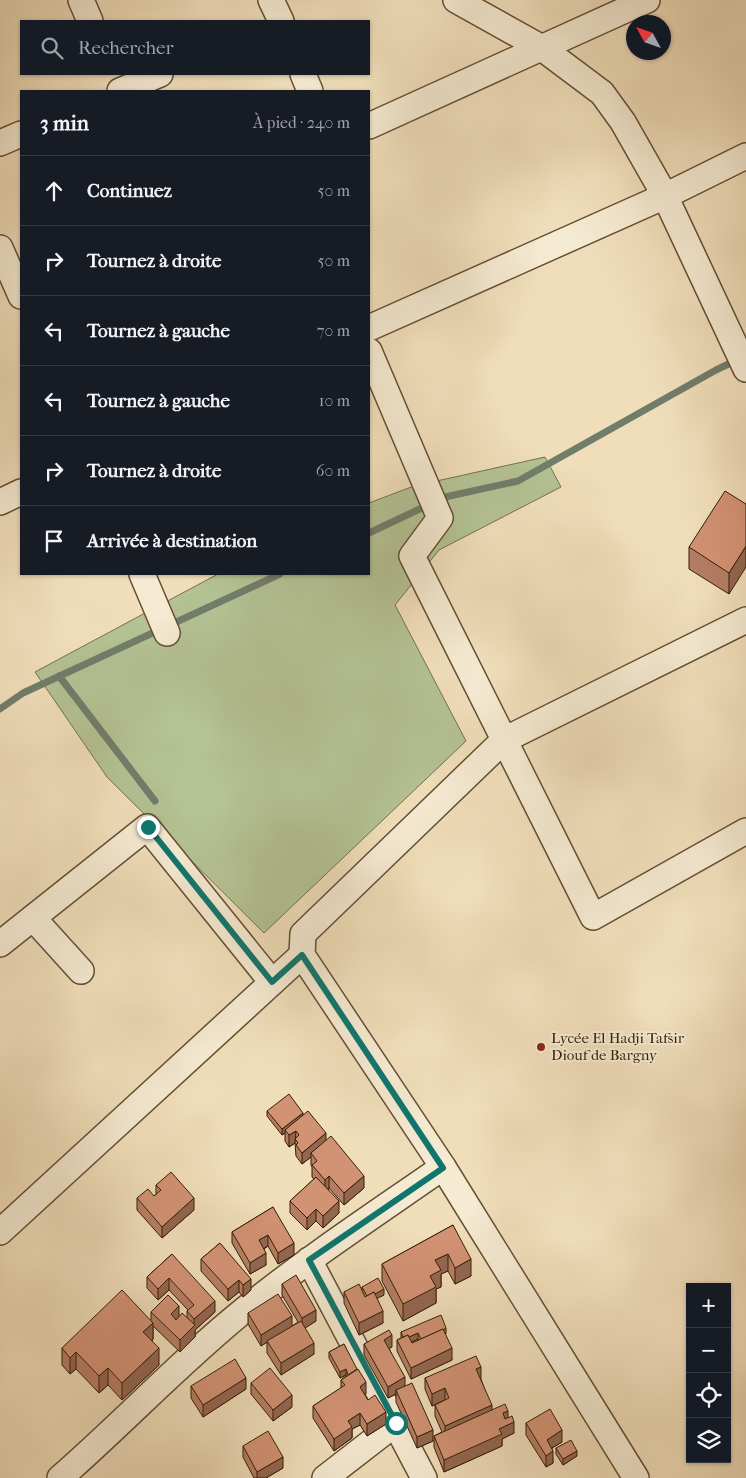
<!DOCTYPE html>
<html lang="fr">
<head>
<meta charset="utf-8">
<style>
	:root { --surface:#171b24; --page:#20242c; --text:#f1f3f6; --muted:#9ea1a6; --line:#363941 }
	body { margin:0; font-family:"IM FELL French Canon",serif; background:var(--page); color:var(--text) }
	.controls { position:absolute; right:15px; bottom:15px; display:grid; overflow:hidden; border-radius:0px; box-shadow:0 1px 4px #0004 }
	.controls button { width:45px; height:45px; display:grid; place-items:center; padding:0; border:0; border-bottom:1px solid var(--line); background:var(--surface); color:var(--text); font:25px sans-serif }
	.compass { position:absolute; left:626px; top:15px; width:45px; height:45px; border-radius:50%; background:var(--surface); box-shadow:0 1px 4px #0004; rotate:310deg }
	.stop { position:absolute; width:15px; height:15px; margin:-11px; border:4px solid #0f766e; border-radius:50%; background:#fff }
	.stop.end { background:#0f766e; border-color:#fff; box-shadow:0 1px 5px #0008 }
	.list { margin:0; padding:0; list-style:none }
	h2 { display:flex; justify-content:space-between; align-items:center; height:65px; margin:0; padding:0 20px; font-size:21px }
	h2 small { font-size:16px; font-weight:400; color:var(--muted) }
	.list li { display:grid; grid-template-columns:32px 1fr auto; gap:15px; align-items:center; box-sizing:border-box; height:70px; padding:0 20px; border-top:1px solid var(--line) }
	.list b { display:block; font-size:19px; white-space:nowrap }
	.list em { font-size:16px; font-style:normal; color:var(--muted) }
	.icon { flex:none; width:28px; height:28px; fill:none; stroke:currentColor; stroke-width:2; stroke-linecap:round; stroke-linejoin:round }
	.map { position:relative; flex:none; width:746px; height:1478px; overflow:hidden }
	.search { position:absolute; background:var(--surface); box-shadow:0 1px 4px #0004; left:20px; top:20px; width:350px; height:55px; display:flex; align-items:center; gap:12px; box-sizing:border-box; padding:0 18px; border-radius:0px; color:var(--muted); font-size:19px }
	.panel { position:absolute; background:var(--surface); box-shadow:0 1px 4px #0004; left:20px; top:90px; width:350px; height:485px; border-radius:0px }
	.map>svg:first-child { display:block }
</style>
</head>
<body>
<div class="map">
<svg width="746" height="1478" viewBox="0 0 746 1478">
	<rect width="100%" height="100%" fill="#f0deba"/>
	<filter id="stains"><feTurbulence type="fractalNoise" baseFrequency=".004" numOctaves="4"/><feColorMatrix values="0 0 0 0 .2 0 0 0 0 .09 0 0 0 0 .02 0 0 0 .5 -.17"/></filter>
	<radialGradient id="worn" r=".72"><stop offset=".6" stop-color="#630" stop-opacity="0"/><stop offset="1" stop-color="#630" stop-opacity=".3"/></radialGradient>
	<polygon fill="#b4c294" stroke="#74704c" points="545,457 561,487 439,550 395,605 466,741 264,933 107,777 35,672 218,574 369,574 369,503 414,486"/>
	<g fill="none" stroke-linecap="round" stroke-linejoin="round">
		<g stroke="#717d6b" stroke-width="7">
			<polyline points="369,533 445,497 518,481 716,370 737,360"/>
			<polyline points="59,676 155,801"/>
			<polyline points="0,709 23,693 280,574"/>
		</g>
		<defs>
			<g id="minor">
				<polyline points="81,0 90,21"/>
				<polyline points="271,0 281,21"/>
				<polyline points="456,0 542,48 602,93 623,122 665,196 746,369"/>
				<polyline points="303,74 310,91"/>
				<polyline points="120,91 160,74"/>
				<polyline points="369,126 647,0"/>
				<polyline points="0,143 21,134"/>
				<polyline points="0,248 21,296"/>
				<polyline points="369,328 665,196 746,156"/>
				<polyline points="369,351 440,518 412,556 593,917 746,831"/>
				<polyline points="0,502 21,492"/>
				<polyline points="142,574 167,633"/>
				<polyline points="33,918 81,971"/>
				<polyline points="0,944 147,827 272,982"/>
				<polyline points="0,1232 302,955"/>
				<polyline points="309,1260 424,1478"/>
				<path d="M60 1478C124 1422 182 1360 248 1307 310 1257 377 1213 443 1167"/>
				<polyline points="325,1478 396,1423"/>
				<polyline points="636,1478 443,1167 302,955 303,934 504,740 746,620"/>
			</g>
		</defs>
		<use href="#minor" stroke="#634f32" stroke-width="28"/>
		<use href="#minor" stroke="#f5ead2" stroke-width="25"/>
	</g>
	<g fill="#b57e64" stroke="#341f04" fill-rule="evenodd">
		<polygon points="746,504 729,594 689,569 689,547"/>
		<polygon points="267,1111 303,1115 326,1140 364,1188 344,1205 329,1188 328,1189 339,1213 323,1228 316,1221 307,1230 290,1213 290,1201 314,1179 312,1177 312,1167 311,1165 311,1157 302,1164 296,1156 295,1143 289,1147 285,1141 285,1133 282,1135 267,1116"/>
		<polygon points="156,1185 194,1210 162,1238 137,1210 137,1198 154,1196 156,1194"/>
		<polygon points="273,1207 294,1255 278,1264 268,1246 264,1249 266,1265 250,1274 232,1243 232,1232"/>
		<polygon points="453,1225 471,1276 455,1284 448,1271 441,1274 441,1287 436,1289 436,1303 403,1321 382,1281 382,1264"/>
		<polygon points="220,1243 251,1290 243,1297 239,1292 228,1301 201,1271 201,1259"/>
		<polygon points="172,1254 215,1312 195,1330 195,1337 180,1352 153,1326 153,1339 152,1341 159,1365 122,1400 108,1385 99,1393 76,1369 70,1374 62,1365 62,1348 151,1320 151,1312 187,1318 187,1311 188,1310 169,1290 158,1300 147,1288 147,1277"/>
		<polygon points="282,1284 316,1321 305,1328 314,1354 281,1375 267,1353 267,1342 261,1346 248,1324 248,1313 292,1326 298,1322 282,1295"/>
		<polygon points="362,1287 384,1295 377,1298 383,1323 359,1335 344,1303 344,1292 362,1291"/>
		<path d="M401 1332 446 1334 445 1335 452 1360 411 1379 397 1351V1340L401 1338ZM418 1339 419 1340 412 1343 411 1342Z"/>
		<polygon points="344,1344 366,1394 365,1395 386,1424 367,1436 360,1425 352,1429 352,1438 334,1451 313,1418 313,1406 341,1388 341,1380 346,1376 346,1375 340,1378 329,1358 329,1352"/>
		<polygon points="364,1344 392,1347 389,1348 405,1386 433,1441 417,1448 396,1402 396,1394 388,1398 364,1355"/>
		<polygon points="425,1378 481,1379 492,1410 508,1418 514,1433 502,1439 502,1446 444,1472 434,1447 434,1436 442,1432 435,1416 435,1405 445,1400 432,1406 425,1389"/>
		<polygon points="251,1383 292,1407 273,1421 251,1394"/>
		<polygon points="191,1386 246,1389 203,1417 191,1398"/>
		<polygon points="526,1423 562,1442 552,1448 553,1463 546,1467 526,1435"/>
		<polygon points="243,1446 283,1468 266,1478 254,1478 243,1457"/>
		<polygon points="556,1448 577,1456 563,1465 556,1454"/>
	</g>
	<g fill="#936651" stroke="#341f04">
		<polygon points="746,546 746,567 729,594 729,573"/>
		<polygon points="303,1113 303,1119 285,1130 285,1133 282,1135 282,1129"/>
		<polygon points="296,1131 295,1143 289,1147 289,1135"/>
		<polygon points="326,1133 326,1144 311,1153 311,1157 302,1164 302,1153"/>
		<polygon points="329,1176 329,1188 325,1191 325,1180"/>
		<polygon points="364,1176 364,1188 344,1205 344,1193"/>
		<polygon points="194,1198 194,1210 162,1238 162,1227"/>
		<polygon points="339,1201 339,1213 323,1228 323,1216"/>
		<polygon points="316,1209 316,1221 307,1230 307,1218"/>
		<polygon points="268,1235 268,1246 259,1251 259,1240"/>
		<polygon points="294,1243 294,1255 278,1264 278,1253"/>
		<polygon points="266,1253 266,1265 250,1274 250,1263"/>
		<polygon points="448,1254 448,1271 441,1274 441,1287 436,1289 436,1303 403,1321 403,1304 430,1276 435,1260"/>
		<polygon points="471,1259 471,1276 455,1284 455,1268"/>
		<polygon points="169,1278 169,1290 158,1300 158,1289"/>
		<polygon points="251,1279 251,1290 243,1297 243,1285"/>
		<polygon points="239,1280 239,1292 228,1301 228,1289"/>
		<polygon points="384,1289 384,1295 368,1303 368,1297"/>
		<polygon points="215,1301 215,1312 195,1330 195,1337 180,1352 180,1340 194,1326 194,1319"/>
		<polygon points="179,1306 179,1317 171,1325 171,1314"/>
		<polygon points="316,1310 316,1321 302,1330 302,1318"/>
		<polygon points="383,1311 383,1323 359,1335 359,1323"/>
		<polygon points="292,1316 292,1327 261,1346 261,1335"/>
		<polygon points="153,1323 153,1339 143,1349 143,1332"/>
		<polygon points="446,1328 446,1334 421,1345 421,1339"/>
		<polygon points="418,1333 418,1339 404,1345 404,1339"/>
		<polygon points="392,1335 392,1347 384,1351 384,1340"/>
		<polygon points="314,1343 314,1354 281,1375 281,1363"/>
		<polygon points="159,1348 159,1365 122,1400 122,1383"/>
		<polygon points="452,1348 452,1360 411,1379 411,1368"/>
		<polygon points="76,1352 76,1369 70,1374 70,1358"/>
		<polygon points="481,1367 481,1379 476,1381 476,1369"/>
		<polygon points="108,1368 108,1385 99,1393 99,1376"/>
		<polygon points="346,1369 346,1375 340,1378 340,1372"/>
		<polygon points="405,1377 405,1389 396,1390 396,1394 388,1398 388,1387"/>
		<polygon points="246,1378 246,1389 203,1417 203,1405"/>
		<polygon points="366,1382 366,1394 360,1398 360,1387"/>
		<polygon points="445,1388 445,1400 432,1406 432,1394"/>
		<polygon points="292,1395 292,1407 273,1421 273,1410"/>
		<polygon points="492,1405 492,1417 445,1438 445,1426"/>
		<polygon points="508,1411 508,1423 503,1425 503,1413"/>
		<polygon points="386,1412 386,1424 367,1436 367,1424"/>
		<polygon points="360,1413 360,1425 352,1429 352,1438 334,1451 334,1439 348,1421"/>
		<polygon points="514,1422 514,1433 502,1439 502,1446 444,1472 444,1460 499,1429"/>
		<polygon points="433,1430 433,1441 417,1448 417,1437"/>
		<polygon points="562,1430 562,1442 547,1451 547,1440"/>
		<polygon points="553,1451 553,1463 546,1467 546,1456"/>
		<polygon points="577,1451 577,1456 563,1465 563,1459"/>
		<polygon points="283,1457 283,1468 266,1478 257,1478 257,1472"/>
	</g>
	<g fill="#d29274" stroke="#341f04">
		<polygon points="725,491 746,504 746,546 729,573 689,547"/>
		<polygon points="289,1094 303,1113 282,1129 267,1111"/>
		<polygon points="308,1111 326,1133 302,1153 296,1145 298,1143 295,1139 299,1135 296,1131 289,1135 285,1130"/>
		<polygon points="331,1136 364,1176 344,1193 329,1176 325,1180 312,1165 317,1161 311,1153"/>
		<polygon points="171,1172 194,1198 162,1227 137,1198 148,1189 154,1196 161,1190 156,1185"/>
		<polygon points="316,1177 339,1201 323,1216 316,1209 307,1218 290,1201"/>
		<polygon points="273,1207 294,1243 278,1253 268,1235 259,1240 266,1253 250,1263 232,1232"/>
		<polygon points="453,1225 471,1259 455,1268 448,1254 435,1260 441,1270 430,1276 436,1287 403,1304 382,1264"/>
		<polygon points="220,1243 251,1279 243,1285 239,1280 228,1289 201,1259"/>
		<polygon points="172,1254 215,1301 194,1319 187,1311 194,1305 169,1278 158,1289 147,1277"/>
		<polygon points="296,1275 316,1310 302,1318 282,1284"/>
		<polygon points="378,1278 384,1289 375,1294 374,1292 367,1296 362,1287"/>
		<polygon points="359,1284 365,1297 374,1292 383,1311 359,1323 344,1292"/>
		<polygon points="122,1290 153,1323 143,1332 159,1348 122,1383 108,1368 99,1376 76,1352 70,1358 62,1348"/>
		<polygon points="278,1294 292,1316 261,1335 248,1313"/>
		<polygon points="168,1295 179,1306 171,1314 176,1320 182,1313 195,1325 180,1340 151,1312"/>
		<polygon points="441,1315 446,1328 443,1330 443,1329 421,1339 418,1333 409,1337 408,1335 403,1337 401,1332"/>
		<polygon points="301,1321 314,1343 281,1363 267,1341"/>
		<polygon points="443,1329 452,1348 411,1368 397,1340 408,1335 412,1343"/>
		<polygon points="389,1330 392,1335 384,1340 405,1377 388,1387 364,1344"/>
		<polygon points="344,1344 357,1369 348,1375 346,1369 340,1372 329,1352"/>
		<polygon points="476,1356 481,1367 476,1369 492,1405 445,1426 435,1405 449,1398 445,1388 432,1394 425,1378"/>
		<polygon points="235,1359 246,1378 203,1405 191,1386"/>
		<polygon points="270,1368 292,1395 273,1410 251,1383"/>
		<polygon points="358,1369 366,1382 360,1387 368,1400 375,1395 386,1412 367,1424 360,1413 348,1421 352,1427 334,1439 313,1406 345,1385 341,1380"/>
		<polygon points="412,1383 433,1430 417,1437 396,1390"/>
		<polygon points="505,1404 508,1411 503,1413 505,1419 512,1416 514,1422 499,1429 502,1434 444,1460 434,1436"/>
		<polygon points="550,1409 562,1430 547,1440 553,1451 546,1456 526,1423"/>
		<polygon points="268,1431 283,1457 257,1472 243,1446"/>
		<polygon points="571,1440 577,1451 563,1459 556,1448"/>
	</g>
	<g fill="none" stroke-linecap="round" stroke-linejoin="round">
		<polyline stroke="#0f766e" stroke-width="6" points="148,827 272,982 302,955 443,1168 309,1260 396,1423"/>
	</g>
	<circle fill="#8f2418" stroke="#f5ead2" stroke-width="2" cx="541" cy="1047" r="5"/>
	<g text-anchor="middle" stroke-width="4" stroke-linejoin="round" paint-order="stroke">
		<g font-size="15" fill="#341f04" stroke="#f5ead2" text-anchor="start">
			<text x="551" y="1043">Lycée El Hadji Tafsir<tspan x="551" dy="17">Diouf de Bargny</tspan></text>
		</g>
	</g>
	<rect width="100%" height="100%" filter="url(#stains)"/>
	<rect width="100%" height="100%" fill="url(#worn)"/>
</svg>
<div class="controls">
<button>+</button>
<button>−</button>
<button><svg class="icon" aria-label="locate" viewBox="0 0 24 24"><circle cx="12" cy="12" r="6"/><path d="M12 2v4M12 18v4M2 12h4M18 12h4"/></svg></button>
<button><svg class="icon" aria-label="layers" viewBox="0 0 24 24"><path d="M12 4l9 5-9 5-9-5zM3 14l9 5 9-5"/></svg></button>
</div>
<svg class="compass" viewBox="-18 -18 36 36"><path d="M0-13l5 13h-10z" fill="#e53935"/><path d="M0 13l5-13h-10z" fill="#9ea1a6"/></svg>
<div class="stop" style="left:396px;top:1423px"></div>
<div class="stop end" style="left:148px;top:827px"></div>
<div class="search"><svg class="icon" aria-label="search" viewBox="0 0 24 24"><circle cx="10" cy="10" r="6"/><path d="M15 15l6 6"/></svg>Rechercher</div>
<section class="panel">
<h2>3 min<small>À pied · 240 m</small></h2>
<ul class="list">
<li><svg class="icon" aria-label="ahead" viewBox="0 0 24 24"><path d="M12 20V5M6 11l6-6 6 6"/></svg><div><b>Continuez</b></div><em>50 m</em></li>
<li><svg class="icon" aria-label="right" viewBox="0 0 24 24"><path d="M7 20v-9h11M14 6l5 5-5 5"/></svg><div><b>Tournez à droite</b></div><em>50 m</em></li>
<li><svg class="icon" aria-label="left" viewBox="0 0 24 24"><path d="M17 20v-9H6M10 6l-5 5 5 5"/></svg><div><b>Tournez à gauche</b></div><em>70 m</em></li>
<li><svg class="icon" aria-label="left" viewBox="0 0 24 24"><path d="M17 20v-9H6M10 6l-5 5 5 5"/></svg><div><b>Tournez à gauche</b></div><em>10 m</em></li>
<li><svg class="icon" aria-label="right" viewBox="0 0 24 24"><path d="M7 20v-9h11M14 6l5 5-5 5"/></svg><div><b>Tournez à droite</b></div><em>60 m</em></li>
<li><svg class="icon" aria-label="arrive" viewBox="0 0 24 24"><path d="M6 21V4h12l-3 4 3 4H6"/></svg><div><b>Arrivée à destination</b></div></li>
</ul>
</section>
</div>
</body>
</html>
